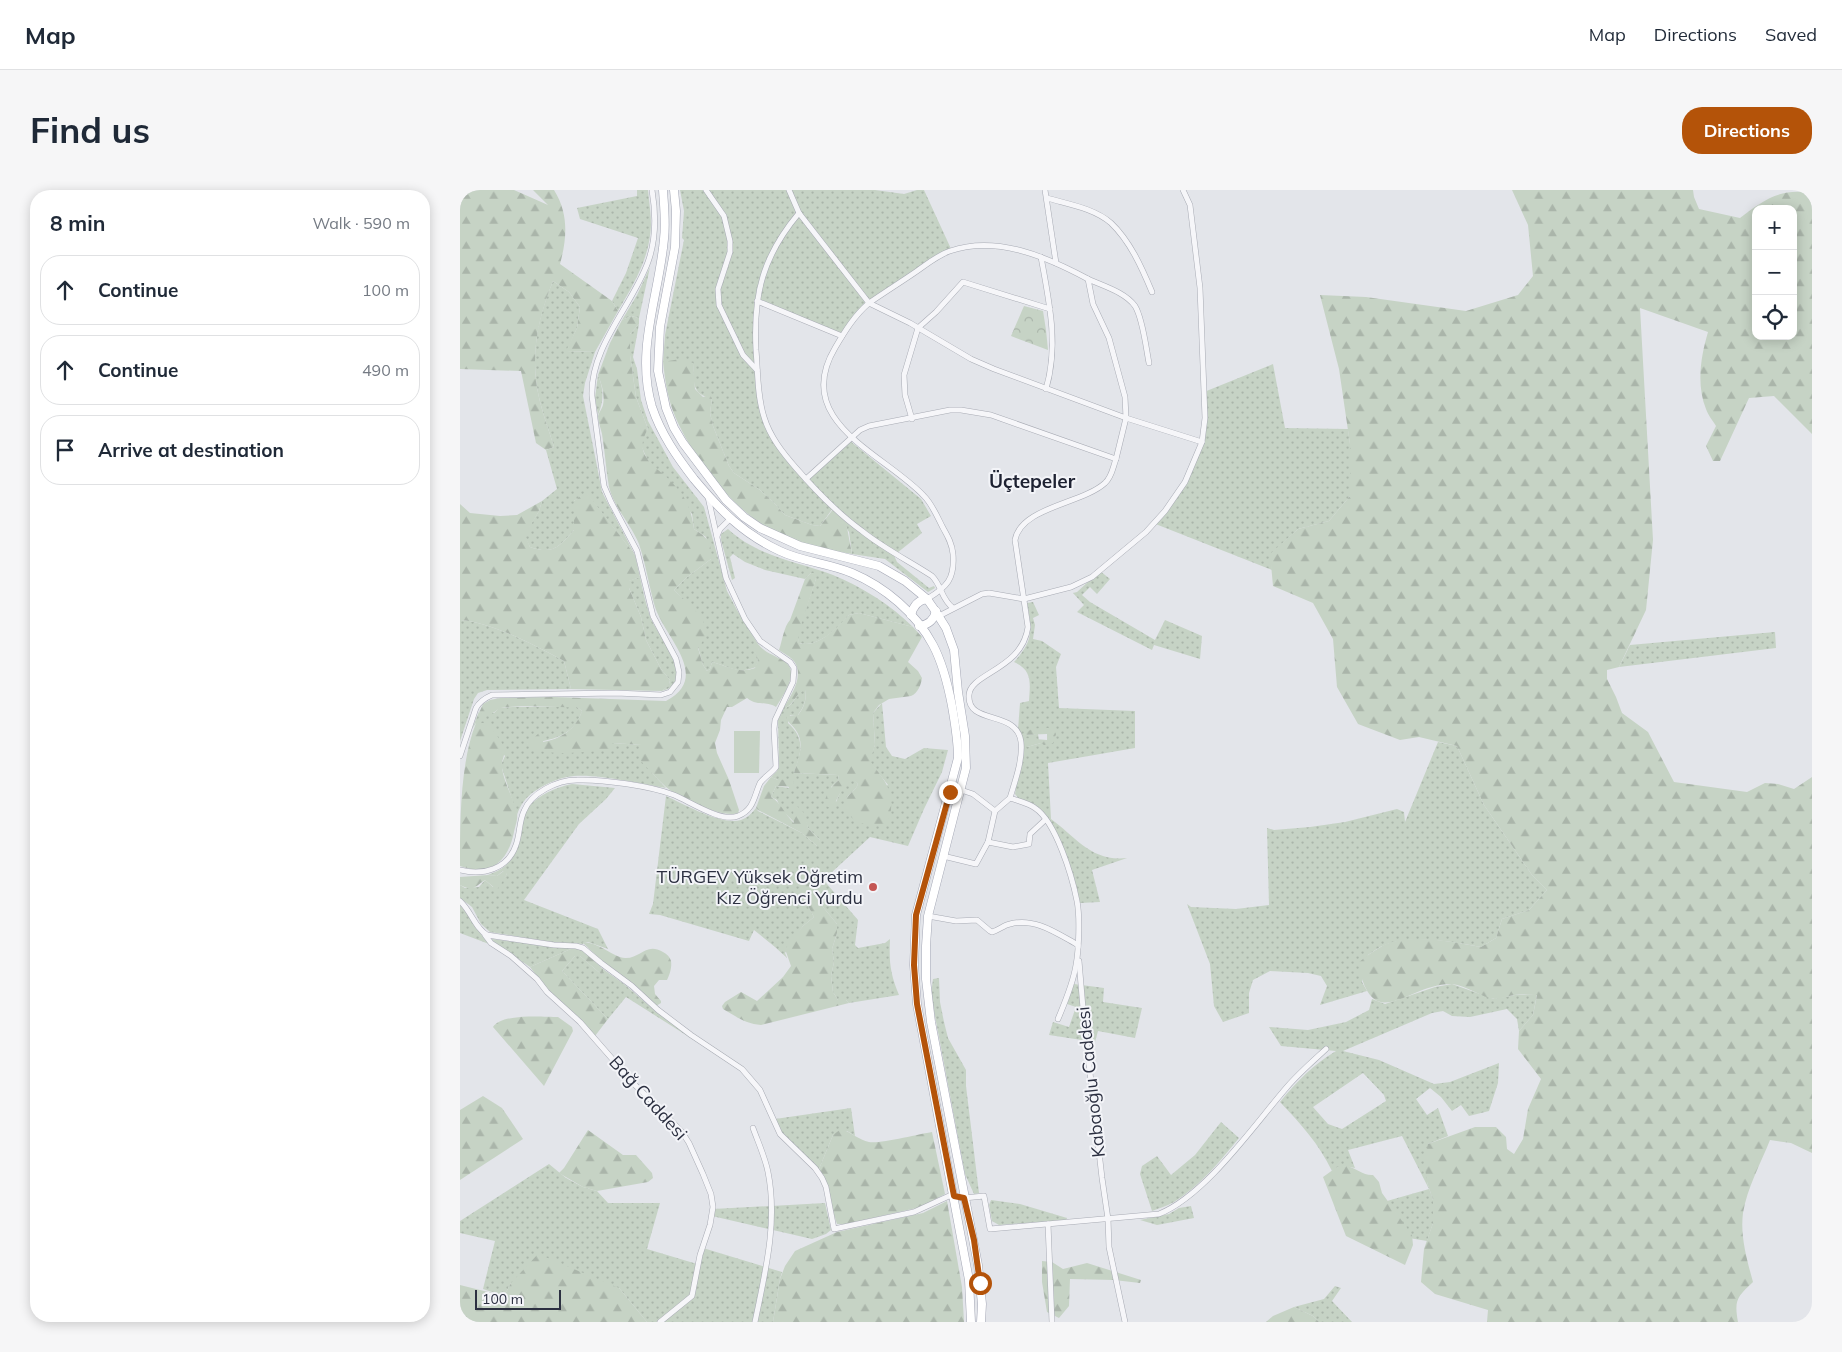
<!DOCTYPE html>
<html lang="en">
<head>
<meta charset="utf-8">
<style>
	:root { --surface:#fff; --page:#f6f6f7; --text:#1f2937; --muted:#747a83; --line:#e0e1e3; --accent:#b45309 }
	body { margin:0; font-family:Mulish,sans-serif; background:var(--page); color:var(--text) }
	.controls { position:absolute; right:15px; top:15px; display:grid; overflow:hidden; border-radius:10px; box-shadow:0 2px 12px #0003 }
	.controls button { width:45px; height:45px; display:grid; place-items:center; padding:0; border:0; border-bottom:1px solid var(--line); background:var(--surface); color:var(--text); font:25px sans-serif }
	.scale { position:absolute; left:15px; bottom:12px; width:86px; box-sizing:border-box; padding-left:5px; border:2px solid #2c3041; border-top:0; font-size:14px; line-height:18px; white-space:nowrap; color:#2c3041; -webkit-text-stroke:4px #f3f4f8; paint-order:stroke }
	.stop { position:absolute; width:15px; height:15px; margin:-11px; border:4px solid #b45309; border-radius:50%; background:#fff }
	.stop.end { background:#b45309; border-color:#fff; box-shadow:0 1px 5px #0008 }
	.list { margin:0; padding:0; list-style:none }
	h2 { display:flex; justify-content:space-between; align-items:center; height:65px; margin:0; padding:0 20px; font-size:21px }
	h2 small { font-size:16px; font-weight:400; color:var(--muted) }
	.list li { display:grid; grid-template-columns:32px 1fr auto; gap:15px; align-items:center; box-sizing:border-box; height:70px; margin:0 10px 10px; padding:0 10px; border:1px solid var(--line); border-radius:20px }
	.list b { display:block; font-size:19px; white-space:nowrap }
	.list em { font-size:16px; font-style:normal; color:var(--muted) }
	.icon { flex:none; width:28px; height:28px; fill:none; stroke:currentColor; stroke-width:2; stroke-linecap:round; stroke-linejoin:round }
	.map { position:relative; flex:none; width:1352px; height:1132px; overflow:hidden; border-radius:20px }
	header { display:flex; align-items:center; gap:30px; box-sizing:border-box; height:70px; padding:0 25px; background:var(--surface); border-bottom:1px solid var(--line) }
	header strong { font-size:24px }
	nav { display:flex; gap:28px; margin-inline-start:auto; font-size:18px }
	.intro { display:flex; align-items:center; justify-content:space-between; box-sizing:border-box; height:120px; padding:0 30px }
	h1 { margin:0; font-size:35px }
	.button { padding:12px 22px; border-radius:20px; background:var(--accent); color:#fff; font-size:18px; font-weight:700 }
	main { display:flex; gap:30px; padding:0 30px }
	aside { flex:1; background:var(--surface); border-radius:20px; box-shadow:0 2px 12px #0003 }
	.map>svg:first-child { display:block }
</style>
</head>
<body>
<header>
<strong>Map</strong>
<nav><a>Map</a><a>Directions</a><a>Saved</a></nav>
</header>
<div class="intro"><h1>Find us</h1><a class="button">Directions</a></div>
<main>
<aside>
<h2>8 min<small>Walk · 590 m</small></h2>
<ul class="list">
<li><svg class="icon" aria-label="ahead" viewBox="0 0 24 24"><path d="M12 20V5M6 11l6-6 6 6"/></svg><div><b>Continue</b></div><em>100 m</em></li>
<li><svg class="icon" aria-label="ahead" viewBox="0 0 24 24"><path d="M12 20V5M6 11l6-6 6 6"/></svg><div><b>Continue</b></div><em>490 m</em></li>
<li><svg class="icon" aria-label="arrive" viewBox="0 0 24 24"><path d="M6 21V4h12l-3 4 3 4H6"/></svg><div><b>Arrive at destination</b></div></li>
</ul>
</aside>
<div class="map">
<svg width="1352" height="1132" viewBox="0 0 1352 1132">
	<defs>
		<pattern id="grass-dots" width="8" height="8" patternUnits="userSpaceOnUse" patternTransform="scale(1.25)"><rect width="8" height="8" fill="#c6d3c5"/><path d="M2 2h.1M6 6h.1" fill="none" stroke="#aab5aa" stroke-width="1.8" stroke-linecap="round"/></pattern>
		<pattern id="forest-firs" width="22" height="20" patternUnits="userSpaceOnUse" patternTransform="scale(1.25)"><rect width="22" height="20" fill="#c6d3c5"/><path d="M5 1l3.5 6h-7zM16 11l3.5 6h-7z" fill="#aab5aa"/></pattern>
		<pattern id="park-crowns" width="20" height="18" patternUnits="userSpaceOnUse" patternTransform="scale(1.25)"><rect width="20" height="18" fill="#c6d3c5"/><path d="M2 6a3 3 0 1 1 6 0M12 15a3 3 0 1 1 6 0" fill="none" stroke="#aab5aa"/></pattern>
	</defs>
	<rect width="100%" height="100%" fill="#e3e5ea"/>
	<g fill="url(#grass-dots)" fill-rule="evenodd">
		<path d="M177 0H188C189 11 191 24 191 35 190 67 174 94 158 121L152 111 166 83 178 48 120 29 117 18 177 6Z"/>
		<path d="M220 0H415L444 4 457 0H464L492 61 409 113 382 146 297 111 300 211 313 248 346 289 389 250 461 309 471 326 457 334 462 343 437 363 432 361 437 372 469 398 474 396 475 398 468 402 425 369 392 364 389 342 373 318 360 336 352 335 325 325 315 314 300 300 274 283 269 276 253 236 250 223 252 208C231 205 234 191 233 173L203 172 205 145 224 50 222 48 224 21Z"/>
		<polygon points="190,77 179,128 171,126 162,130 177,105"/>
		<path d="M93 91 109 102 120 117 117 138 107 161 135 162 125 193 123 206 136 271 142 302 175 365 126 303 114 311V340C99 357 93 365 70 357L64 345 79 321 82 311 97 299 86 260 94 257C88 237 80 217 77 197 71 159 79 125 93 91Z"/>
		<path d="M179 134 173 167 177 179 181 210 188 231 213 277 244 317 267 401 277 420 298 454H293L298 470 296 477C276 485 269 476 252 472L250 479 247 481 243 475 238 457 246 443 223 409 214 400 226 388 251 369 246 347 234 339 232 324 187 269 181 255 184 245 188 239 176 207 170 165V144Z"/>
		<polygon points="813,174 825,238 888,239 890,254 890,306 869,331 838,339 811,364 812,380 693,333 715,307 742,252 744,202"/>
		<path d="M138 185C144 199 144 211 138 225L135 208Z"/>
		<path d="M268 339C298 367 337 371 373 385 402 397 431 415 453 437L399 423 389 425C378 438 357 459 339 453L337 444 356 389 351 383 345 389 305 380 285 372 273 364 270 367 275 388 272 390 261 350V344Z"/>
		<polygon points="640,381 650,389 637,404 630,397 622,405 630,412 695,450 705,430 742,446 740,469 694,455 692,460 617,422 624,415 613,403 617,402"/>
		<path d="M180 387C183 401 186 415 191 429 198 445 238 492 202 501L209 495 210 490 201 479 186 450 181 427 169 398 168 391Z"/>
		<path d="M573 412 579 425 573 428 575 435 573 449 582 451 601 464 596 477 599 518 675 521V558L588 573 591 629C616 647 631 672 667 668L632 680 640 712 620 713 617 703 587 629 559 609 555 604 562 554 558 540 560 513 569 511C570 494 573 480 554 472 574 450 572 440 567 413ZM593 538 588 554 581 553 567 557 579 550 578 544 562 545Z"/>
		<path d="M0 430C32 432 76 456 104 471L111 499 27 500 18 503 14 509 0 551Z"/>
		<polygon points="1315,442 1316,458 1159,477 1170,455"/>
		<path d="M345 499C347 509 344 518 337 526L330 525 328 533C346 549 341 563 334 583L378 585 379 590 371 597 376 612 383 596 393 588 398 594 396 598 386 608 428 595 409 571 415 555 413 523 422 513 426 557 432 566 445 569 464 558 488 560 482 582 464 619 448 656 410 647 371 683 360 686 398 730 395 755 398 758 425 753 430 749C429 772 430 783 439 805L389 813 386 810H378L373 802 371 786 374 772 372 759 377 743V734L363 717 348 686 341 703 354 727 343 736 325 763 327 768 315 757 294 740 289 751 200 725 189 724 193 714 206 606C224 614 262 636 281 630 287 628 292 623 296 618L298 621 342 643 357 656 360 650 348 638 346 632 335 633 321 619 317 610 311 607 316 596 329 598 327 590H318L311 587 317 581 319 575 318 530 324 517V519C337 513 334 504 345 499Z"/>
		<path d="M53 517H117L122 521C114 547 91 550 67 554L153 553 181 555 192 583 206 598C180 594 132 582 107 587 96 589 84 595 75 601 66 607 60 615 57 625L41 575 45 566 16 533 12 539 20 519 19 523H34L39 518Z"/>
		<path d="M978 552 997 556 1024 615 1072 685 1087 700 1069 720 1042 729 1036 748 1021 757C994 752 951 744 925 755 919 757 914 761 908 765L902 792 907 801 860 815 867 796 861 786 848 783 810 781 793 790 789 803V823L763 832 754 816 750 774 727 714 731 717 776 719 809 715 807 638 814 640 850 637 885 632 937 619 944 622 945 632Z"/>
		<path d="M112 594 155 598 146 609 119 634 64 710 138 739 148 759 128 752 123 753 124 754 92 752 30 742 21 734 12 717 0 708V695L5 698 19 697 25 690 33 697 41 692 47 684 43 681 37 686 28 685C35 682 43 679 48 673 54 667 55 659 57 651 60 641 62 627 68 618 77 605 97 597 112 594Z"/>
		<path d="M0 715C12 727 18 742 29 754L0 743Z"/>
		<polygon points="32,749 93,757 113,758 70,777 31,750"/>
		<polygon points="115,766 120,766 141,784 143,783 143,779 164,794 193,819 237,852 166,807 148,829 102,781"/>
		<polygon points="479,788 480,812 484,832 488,848 506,880 506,896 519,1003 514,1004 505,984 471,805 473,789"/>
		<polygon points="614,794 644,798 643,812 682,818 675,848 638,841 635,852 589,845 593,832 609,837 616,817 607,814"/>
		<path d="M992 794 1034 809 1055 805 1077 804 1073 825 1059 841 1057 829 1047 819 1010 827 992 826 983 821 972 823 883 861 919 870 974 894 990 892 1039 873 1038 893 1029 921 1009 926 1001 915 992 921 981 907 970 898 956 909 967 925 978 918 988 946 968 954 967 992 973 1010V1033L967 1051 949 1048 947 1039 927 1011 969 999 942 946 888 960 895 978C886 976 880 976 872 981 859 954 841 934 820 912 838 890 853 875 876 861L821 856 809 837 848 840 886 832 909 820 912 809 925 814 975 797ZM903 883 924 905 926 911 882 939 868 934 853 917Z"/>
		<polygon points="391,918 395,946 387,941 373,945 359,979 321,942 315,929"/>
		<path d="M761 932 779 948C760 971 740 996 714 1012 707 1016 699 1018 692 1021L680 984 682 976 697 966 711 985 735 965Z"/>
		<polygon points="89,974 106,988 123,997 137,1001 148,1013 200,1013 187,1059 237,1074 243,1058 322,1082 320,1089 313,1132 187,1132 159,1098 51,1093 44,1106 23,1099 35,1051 0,1043 0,1031"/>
		<polygon points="531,1010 560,1014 607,1028 606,1030 539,1035 532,1031 529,1015"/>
		<polygon points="365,1013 371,1040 366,1044 352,1049 252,1026 253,1019"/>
		<polygon points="731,1016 734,1028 697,1035 680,1030 709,1024 719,1018"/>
		<polygon points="875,1096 881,1098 872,1111 892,1132 859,1132 853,1126 834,1117 864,1109"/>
	</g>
	<g fill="url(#forest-firs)" fill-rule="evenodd">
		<path d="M0 0H54L88 15 73 0H94C109 24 107 48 100 74L152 111 158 121 135 162 106 161 117 138 120 117 109 102 93 91C79 126 71 160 77 197 80 217 88 237 94 257L86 260 76 253 61 181 0 179Z"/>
		<path d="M1052 0H1233L1234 7 1239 19 1280 28C1300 13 1316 0 1343 2L1352 13V244L1314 206 1289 208 1260 271H1253L1246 256 1256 236C1253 231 1248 225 1246 219 1236 194 1241 166 1248 142L1180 118 1193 350 1186 420 1159 477 1147 480V489L1156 507 1162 523 1188 542 1214 592 1287 602 1305 593 1318 594 1334 599 1352 587V963L1331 953 1310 950C1301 973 1287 998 1283 1023 1280 1046 1287 1070 1293 1092 1277 1107 1274 1110 1278 1132H1027L1028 1120 975 1104 961 1092 964 1059 973 1033V1010L967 992 964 972 968 954 1015 937H1036L1046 947 1047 959 1054 964 1063 949 1068 919 1081 889 1058 859 1059 841 1073 825 1077 805C1069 804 1061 804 1054 805 1048 806 1041 809 1035 809 1022 808 1006 795 992 794 947 793 913 848 898 773 906 766 915 760 924 755 951 743 993 752 1021 757L1036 748 1042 729 1069 720 1087 700 1072 685 1024 615 997 556 959 547 940 550 898 534 877 497 873 449 853 413 813 396 810 364 838 339 869 331 890 306V254L879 179 860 105 906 107 1006 121 1058 105 1073 86 1068 35ZM1296 19H1333V146H1296Z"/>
		<path d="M171 126 179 128V134L170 144V165L176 207 188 239C170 268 201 278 216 297 227 309 232 323 234 339 248 348 252 352 251 369L226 388 214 400C223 409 249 429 246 444 245 448 241 454 238 458L243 475 247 481 250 479 252 472C268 476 278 484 295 478L298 470 292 454H298C305 463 314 465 324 471 341 482 323 505 316 517 305 510 298 517 287 508L272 517H267L261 530 260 540 255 553 257 563 269 590 279 620 278 623C262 629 218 607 206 597 197 589 189 580 181 571V555L153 553 148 560C129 561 81 569 67 554L79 543 84 547 83 552C101 549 116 539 122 521L117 517C95 518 61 514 41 518 37 519 33 524 28 526L19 523 23 514 30 510 40 508 94 507 206 511C252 487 205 448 195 417 189 396 186 375 179 354 171 334 154 318 149 297 146 280 145 262 142 244 141 239 138 231 138 226 139 222 142 219 143 215 145 205 142 195 138 185L150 153 162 130Z"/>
		<path d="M220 169 233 173 235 199 243 207 249 205 252 208 250 223 253 236 269 276 274 283 300 300 315 314 325 325 352 335 360 336 374 318 385 327 392 364C362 359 332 352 305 336 268 314 228 261 213 221 207 205 205 189 203 172Z"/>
		<path d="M126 302 175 365 180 387 169 391V398L181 427 186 450 201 479 210 490 209 495 202 501 111 499 104 471C76 456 32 432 0 430V314L10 323 40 326 57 325 82 311 79 321 65 345 70 357C93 365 99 357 114 340V311Z"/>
		<path d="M351 383H354L356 389 338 444 339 453C357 459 378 437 389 425L399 423 453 437 462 447 448 472 458 481 462 488C461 495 458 503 451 506L429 509 419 515 413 523 415 555 410 571C422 588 433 597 431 619 430 625 430 629 425 634 406 635 398 636 385 621L386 608 396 598 398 594 393 589C379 598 381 606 371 618L364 615C366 604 370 597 379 590L378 585 334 583C338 569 346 553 335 539 331 534 328 533 326 526L338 525C344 518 347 509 345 500 335 503 336 513 324 519V517C332 504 346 483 332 469 329 466 323 463 319 460 322 452 324 436 330 430L345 389Z"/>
		<path d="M16 533H27C32 540 41 549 44 558 46 565 41 570 42 576 43 592 54 608 57 624 58 629 55 637 54 642 48 672 31 687 0 676 0 631 0 573 16 533Z"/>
		<polygon points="582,538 593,538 596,544 593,553 584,555 581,553 567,557 564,548 587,550 587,544 561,545 572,539"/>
		<path d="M311 587 318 590 331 589 334 592 333 597 316 596 311 607C320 611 325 625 334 633L333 616H337L345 624 348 638 360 650 359 656H357L342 643 298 620 296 618 304 596Z"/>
		<path d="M45 680 47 684 37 700 25 690C14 697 14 702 0 695V687L28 685 37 686Z"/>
		<path d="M348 686 363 717 377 734V743L372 759 374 772 371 786 373 802 378 810H386L389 813 301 835C286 834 275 826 263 819L262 816 265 812 281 802 297 811 323 787 331 776 325 759 343 736 354 727 341 703 339 695Z"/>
		<path d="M122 752C140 752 155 769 166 768 181 768 186 752 203 762 207 764 210 767 211 771 212 777 210 784 207 790H199L194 796 195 804 201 811V813L196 816 173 794 144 773Z"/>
		<path d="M113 758C125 758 135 771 143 779V783L141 784 120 766H115L102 781 148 829 135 846 89 802 70 777Z"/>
		<path d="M98 827 112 837 113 841 84 896 33 837C42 823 83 827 98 827Z"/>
		<polygon points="23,906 42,918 63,949 0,990 0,920"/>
		<path d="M381 939C391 942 399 950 409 952 419 954 460 944 472 942L485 1004 461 1017 386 1034H377L359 979 373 945Z"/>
		<polygon points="128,940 163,965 176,965 192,983 193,988 188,992 137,1001 123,997 99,983 104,978"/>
		<path d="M887 976C896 978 904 986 913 985L919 992 922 1003 952 1045 953 1055 945 1075 886 1046 863 987 877 977Z"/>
		<polygon points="487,1011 502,1097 504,1132 313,1132 320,1089 325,1076 335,1061 377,1042 463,1023"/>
		<polygon points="78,1064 159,1098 187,1132 0,1132 0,1095 44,1106 51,1093"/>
		<polygon points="582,1071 592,1072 603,1079 627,1073 681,1090 680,1093 654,1090 610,1089 609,1116 599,1128 587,1122 582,1092"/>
		<polygon points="834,1117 853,1126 859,1132 806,1132 813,1126"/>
	</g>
	<polygon fill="url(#park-crowns)" points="564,116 583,121 586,140 588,160 551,146"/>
	<polygon fill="#c6d3c5" points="274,541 300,541 299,583 274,583"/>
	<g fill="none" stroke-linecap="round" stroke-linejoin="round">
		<defs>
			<g id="minor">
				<polyline points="246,0 264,26 270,51 270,62 258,99 259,115 283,165 297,180"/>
				<path d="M329 0 339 23 409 113C425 102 441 92 457 81 467 74 478 65 490 61 537 45 587 67 628 89"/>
				<polyline points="585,0 596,73"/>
				<path d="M587 8C607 14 634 18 651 33 670 51 682 78 692 102"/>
				<path d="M339 23C303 66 293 104 296 160 298 182 297 205 304 227 310 247 323 263 336 278 356 301 377 323 402 341 423 358 449 371 472 386 482 396 481 409 493 418"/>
				<path d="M581 67C589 111 599 155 586 199"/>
				<polyline points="297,111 382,146"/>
				<polyline points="452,229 445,205 444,185 458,138 476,122 503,92 590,119"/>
				<polyline points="346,289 400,240 409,236 490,220 501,220 531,225 656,269 666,228 742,252 745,228 740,98 730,15 723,0"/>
				<polyline points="257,346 260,339 270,329"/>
				<path d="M467 409C487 397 495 389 493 364 492 353 487 345 482 336 477 326 472 314 464 306 425 264 331 232 375 158 385 141 394 126 409 113L450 133 511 169 534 179 666 228 665 207 649 148 633 114 628 89C643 96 665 102 675 116 683 129 686 158 689 173"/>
				<polyline points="479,426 522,404 529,403 564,409 611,397 632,387 686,342 705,321 725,292 742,252"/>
				<path d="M0 566 16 518C20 511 25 508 32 505L156 503 201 505 210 502 218 492 219 482 216 469 193 426 177 361 151 312 144 296 132 206C130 157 172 116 188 72 196 50 196 24 192 0"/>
				<polyline points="501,600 513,604 535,621 550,608"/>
				<polyline points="528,652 553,657 569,654 570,644 585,630"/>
				<polyline points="483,666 516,674 528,652 535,621"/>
				<path d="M0 680C23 686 48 679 56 655 60 644 59 632 64 621 71 603 97 590 117 590 142 589 191 596 214 605 229 611 261 633 278 626 294 620 294 606 300 593 304 587 312 583 316 577L314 539 315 530 333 492 334 478 330 472 300 451 285 429 266 388 248 307"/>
				<path d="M0 711C11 721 15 738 27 745L94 755 116 756 123 758 141 773 172 796 198 820 231 845 282 879 300 900 320 944 355 978 362 988 366 997 374 1039 454 1022 489 1006 504 1008 524 1006 530 1039 699 1024C746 1005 794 935 827 897 839 883 853 871 866 859"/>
				<path d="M468 726 496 731 517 730 530 741 532 742C539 740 544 735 550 734 575 727 598 744 618 755V757"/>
				<polyline points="25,745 31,753 51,766 77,789 87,802 120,832 176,896 197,916 222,942 229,953 243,984 251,1004 253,1017 250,1035 240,1065 232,1106 200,1132"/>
				<polyline points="619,771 624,830 642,988 648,1029 649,1057 665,1132"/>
				<path d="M598 829C605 812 613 794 616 775 619 759 620 726 617 711 612 686 596 632 575 618 568 613 558 611 550 608 555 591 563 570 561 552 557 519 507 536 509 505 510 483 562 480 568 437L555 350C561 317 622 314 645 293 652 287 653 277 656 269"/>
				<path d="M293 938C298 952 305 967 308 982 318 1032 305 1083 295 1132"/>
				<polyline points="588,1034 592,1132"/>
			</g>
			<g id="primary">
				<path d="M203 0C204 16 206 33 204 49 199 106 175 160 192 217 201 244 217 267 234 289 260 320 283 344 320 361 343 372 369 373 392 383 425 397 456 423 473 455 483 474 488 495 492 516 495 534 498 550 498 568L456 725 454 775 457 814 509 1090 511 1132"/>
				<polyline points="214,0 216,21 215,57 200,137 198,181 206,218 214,238 223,253 266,310 284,327 300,338 340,356 419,376 445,391 467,409 474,419 486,438 494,460 498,502 505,546 506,578 468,726 466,756 466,789 471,832 518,1075 522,1114 521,1132"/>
				<path d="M451 425C453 417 458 410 467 409"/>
				<path d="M459 436C468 435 474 430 476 421"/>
			</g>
		</defs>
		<use href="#minor" stroke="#a8abb4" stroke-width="6"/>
		<use href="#primary" stroke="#a4a7b5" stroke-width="9"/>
		<use href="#minor" stroke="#f6f6f9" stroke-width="5"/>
		<use href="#primary" stroke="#fff" stroke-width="8"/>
	</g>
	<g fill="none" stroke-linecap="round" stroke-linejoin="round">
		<polyline stroke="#b45309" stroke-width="6" points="490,602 456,725 454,775 457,814 494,1006 504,1008 514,1050 520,1093"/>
	</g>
	<circle fill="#c45654" stroke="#f3f4f8" stroke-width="2" cx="413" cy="697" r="5"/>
	<g text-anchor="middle" stroke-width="4" stroke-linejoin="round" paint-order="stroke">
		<g font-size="18" fill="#2c3041" stroke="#f3f4f8" text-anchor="end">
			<text x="403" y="693">TÜRGEV Yüksek Öğretim<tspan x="403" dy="21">Kız Öğrenci Yurdu</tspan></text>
		</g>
		<g font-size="18" fill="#2c3041" stroke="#f3f4f8">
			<text transform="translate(631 892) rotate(-96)" y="6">Kabaoğlu Caddesi</text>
			<text transform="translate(188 908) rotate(48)" y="6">Bağ Caddesi</text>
		</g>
		<g font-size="19" font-weight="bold" fill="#1e2232" stroke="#f3f4f8">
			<text x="572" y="298">Üçtepeler</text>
		</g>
	</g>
</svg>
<div class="controls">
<button>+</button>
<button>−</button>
<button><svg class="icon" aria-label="locate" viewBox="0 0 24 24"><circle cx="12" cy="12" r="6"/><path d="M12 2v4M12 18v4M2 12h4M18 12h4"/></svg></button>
</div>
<div class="scale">100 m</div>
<div class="stop" style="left:520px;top:1093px"></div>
<div class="stop end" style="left:490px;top:602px"></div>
</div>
</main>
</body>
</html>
